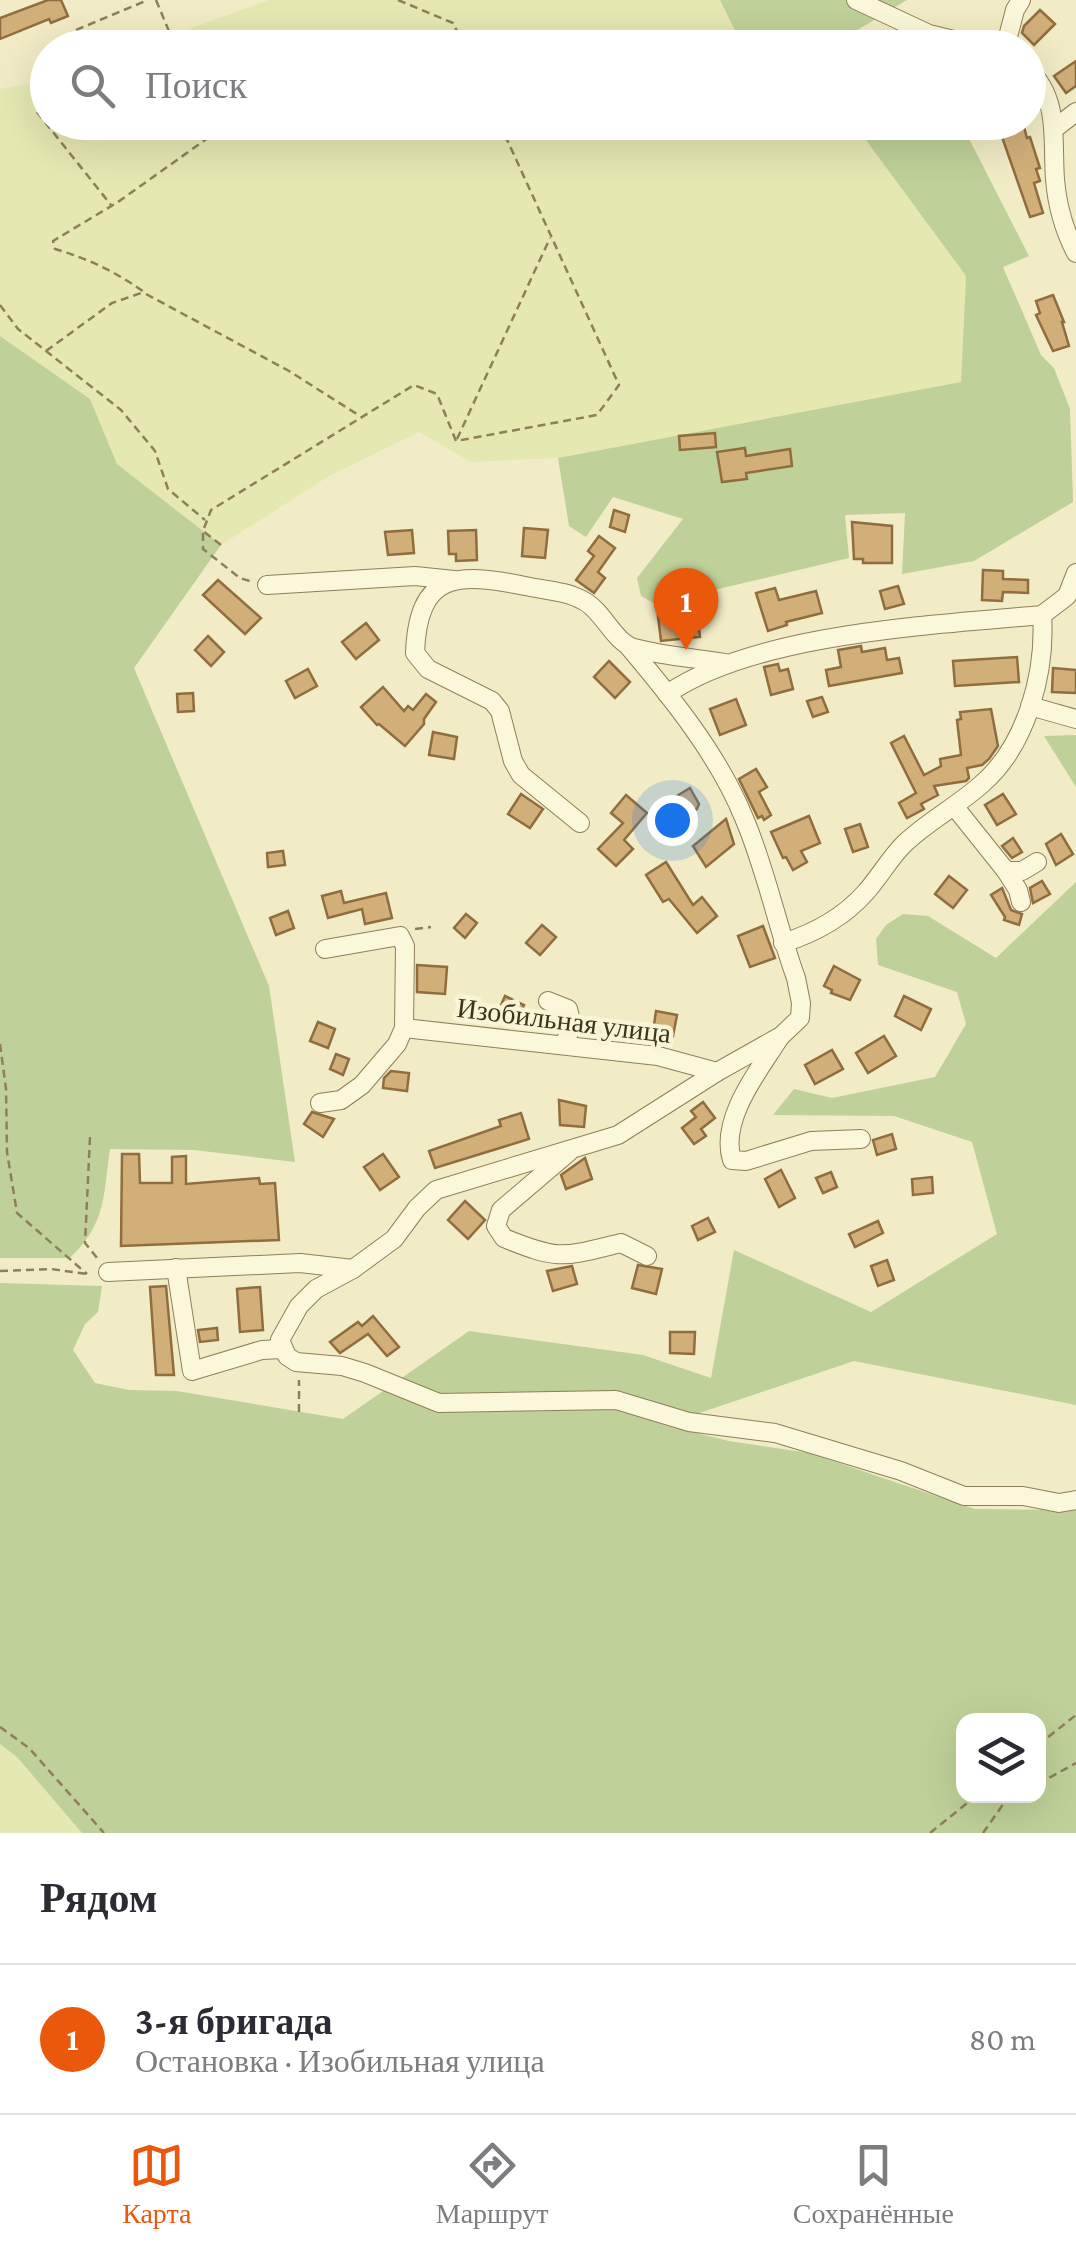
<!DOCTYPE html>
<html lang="ru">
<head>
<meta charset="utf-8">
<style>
	:root { --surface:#fff; --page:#f7f7f7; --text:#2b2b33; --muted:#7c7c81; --line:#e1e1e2; --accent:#ea580c }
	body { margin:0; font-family:"Crimson Pro",serif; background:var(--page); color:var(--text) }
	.controls { position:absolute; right:30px; bottom:30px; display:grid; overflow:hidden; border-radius:20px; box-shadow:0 10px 40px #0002 }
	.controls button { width:90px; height:90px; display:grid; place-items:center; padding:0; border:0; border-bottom:2px solid var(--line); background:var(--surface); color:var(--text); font:50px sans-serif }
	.you { position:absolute; left:672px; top:820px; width:35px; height:35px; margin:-25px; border:8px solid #fff; border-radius:50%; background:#1a73e8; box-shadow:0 0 0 15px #1a73e833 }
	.badge { display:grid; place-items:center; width:65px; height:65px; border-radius:50%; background:var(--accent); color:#fff; font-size:32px; font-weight:700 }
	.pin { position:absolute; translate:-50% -82px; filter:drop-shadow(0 2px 5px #0008) }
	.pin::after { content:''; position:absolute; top:52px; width:35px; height:30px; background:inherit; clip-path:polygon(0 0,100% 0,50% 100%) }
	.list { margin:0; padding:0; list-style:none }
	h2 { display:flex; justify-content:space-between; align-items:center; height:130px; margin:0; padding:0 40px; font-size:42px }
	h2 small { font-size:32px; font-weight:400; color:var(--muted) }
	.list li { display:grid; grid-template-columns:65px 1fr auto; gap:30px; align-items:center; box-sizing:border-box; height:150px; padding:0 40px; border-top:2px solid var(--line) }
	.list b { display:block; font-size:38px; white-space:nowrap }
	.list p { margin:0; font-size:32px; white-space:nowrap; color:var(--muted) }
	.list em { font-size:32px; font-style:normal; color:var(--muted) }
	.icon { flex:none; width:55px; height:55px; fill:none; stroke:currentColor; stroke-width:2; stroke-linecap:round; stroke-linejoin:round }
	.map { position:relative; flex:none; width:1076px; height:1833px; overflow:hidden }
	.search { position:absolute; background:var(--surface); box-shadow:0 10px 40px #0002; left:30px; right:30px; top:30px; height:110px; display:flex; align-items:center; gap:25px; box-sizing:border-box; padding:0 35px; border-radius:55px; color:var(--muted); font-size:38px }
	.sheet { height:280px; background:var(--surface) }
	nav { display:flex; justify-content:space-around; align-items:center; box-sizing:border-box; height:140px; border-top:2px solid var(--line); background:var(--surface); font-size:28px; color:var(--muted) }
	nav a { display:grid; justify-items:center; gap:5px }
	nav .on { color:var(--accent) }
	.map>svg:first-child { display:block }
</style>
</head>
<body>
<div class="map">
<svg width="1076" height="1833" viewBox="0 0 1076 1833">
	<rect width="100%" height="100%" fill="#f1ecc5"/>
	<g fill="#e6e8b2">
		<polygon points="269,0 720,0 743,47 149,47 194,27"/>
		<polygon points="47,81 48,122 838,123 863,136 966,276 961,382 558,458 471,462 419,432 329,476 221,545 117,464 90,399 0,336 0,89"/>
		<polygon points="0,1744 17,1757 82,1833 0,1833"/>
	</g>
	<g fill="#bfd198" fill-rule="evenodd">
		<polygon points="720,0 907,0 828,48 743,47"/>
		<polygon points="838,123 961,123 1029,256 1003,267 1041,355 1054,368 1070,409 1073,502 974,561 902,574 905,513 845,515 849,558 655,604 641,596 637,578 683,519 613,497 586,537 569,526 558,458 961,382 966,276 863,136"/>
		<path d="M0 336 90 399 117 464 221 545 134 668 269 986 295 1162 194 1150 110 1149C103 1196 107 1222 70 1258H0Z"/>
		<polygon points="1076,735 1076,787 1044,736"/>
		<path d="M1076 882V1405L854 1361 664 1425 729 1441 809 1453 975 1509 1076 1510V1833H82L17 1757 0 1744V1283L102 1286 98 1312 85 1324 73 1350 95 1383 129 1390 177 1391 343 1419 469 1331 643 1355 711 1378 734 1250 871 1312 997 1234 972 1142 894 1116 773 1115 794 1089 832 1098 935 1077 966 1024 957 992 878 965 876 939 886 925 903 914 928 916 996 958ZM964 1720H1038V1796H964Z"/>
	</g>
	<g fill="#d2af79" stroke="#8f6d3e" stroke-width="2.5">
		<polygon points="48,0 61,0 68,16 51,23 49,19 0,39 0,18"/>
		<polygon points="1040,10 1055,24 1034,45 1022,33 1024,26"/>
		<polygon points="1076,61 1076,86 1066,93 1054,76"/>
		<polygon points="1024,127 1027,138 1030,137 1040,168 1036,169 1040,181 1034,183 1043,213 1030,217 1001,134"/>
		<polygon points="1053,295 1064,322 1062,322 1069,346 1053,351 1036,315 1040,313 1036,301"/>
		<polygon points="715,433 716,447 680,450 679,436"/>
		<polygon points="745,448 746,456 790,449 792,466 746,473 747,479 722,482 717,452"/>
		<polygon points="614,510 629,515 625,532 610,527"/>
		<polygon points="852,522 892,526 892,563 863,563 863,559 854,559"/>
		<polygon points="524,528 548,530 545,558 522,556"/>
		<polygon points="412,530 414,553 388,555 385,532"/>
		<polygon points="476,530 477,560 456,561 456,554 449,554 448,531"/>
		<polygon points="599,536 615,548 598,572 605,578 594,593 576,580 594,556 588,551"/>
		<polygon points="983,570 1003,571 1003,579 1028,580 1028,593 1003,592 1002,601 982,600"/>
		<polygon points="218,580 261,618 245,634 203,595"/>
		<polygon points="898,586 904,604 885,609 880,591"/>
		<polygon points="775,588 779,600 816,591 822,613 786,622 787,625 768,631 756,593"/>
		<polygon points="697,612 700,637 661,641 658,616"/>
		<polygon points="366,623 379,640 356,659 342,642"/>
		<polygon points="208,636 224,652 211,666 195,650"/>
		<polygon points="861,646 862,652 885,648 887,660 899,658 902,673 829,686 826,670 841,667 838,650"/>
		<polygon points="1017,657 1019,682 955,686 953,661"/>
		<polygon points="609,661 630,682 615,698 594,677"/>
		<polygon points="778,664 780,671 788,669 793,689 771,695 764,667"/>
		<polygon points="1053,668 1076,670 1076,693 1052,692"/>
		<polygon points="308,669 317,686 295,698 286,681"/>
		<polygon points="383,687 404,711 408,706 413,710 426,694 436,702 424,719 424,724 405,746 379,724 377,725 361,707"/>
		<polygon points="193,693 194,711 178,712 177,694"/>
		<polygon points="822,697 828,712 813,717 807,701"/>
		<polygon points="736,699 746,725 720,735 710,709"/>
		<polygon points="991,709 998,746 989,759 982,765 967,768 969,778 966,781 934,786 938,795 921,804 924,809 907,818 899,803 916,793 891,743 904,736 924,775 941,766 940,759 961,755 957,720 961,719 960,712"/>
		<polygon points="433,732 457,737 454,759 429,755"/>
		<polygon points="756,769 767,787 759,792 771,815 764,820 762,816 758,818 739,779"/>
		<polygon points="690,788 699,804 697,809 678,821 667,802"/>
		<polygon points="521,794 543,809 530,828 508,814"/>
		<polygon points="1003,794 1016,814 997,825 985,805"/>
		<polygon points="626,795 647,813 624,840 633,849 616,866 598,849 623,823 611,813"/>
		<polygon points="809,816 820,843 801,851 807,862 793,870 786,857 783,858 771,832"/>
		<polygon points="726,819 734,844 706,867 693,846"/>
		<polygon points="860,824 868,847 853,852 845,829"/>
		<polygon points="1061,834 1073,854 1056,865 1046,844"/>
		<polygon points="1013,838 1022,852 1012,858 1002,846"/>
		<polygon points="283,851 285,865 268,867 267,853"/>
		<polygon points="666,862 693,905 702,897 717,916 697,933 669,899 663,902 646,875"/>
		<polygon points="949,876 967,890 953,908 935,894"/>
		<polygon points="1042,881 1050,894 1033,903 1030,888"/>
		<polygon points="1002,888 1011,910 1022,914 1019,925 1004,920 1005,917 991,895"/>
		<polygon points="341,891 344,903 386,893 392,918 365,924 362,909 328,918 322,896"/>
		<polygon points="288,911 294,928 276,935 270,918"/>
		<polygon points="466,914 477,923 465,938 454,928"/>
		<polygon points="542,925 556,937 540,955 526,943"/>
		<polygon points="763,926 775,958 750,967 738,936"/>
		<polygon points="417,965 447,967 445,994 417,992"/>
		<polygon points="834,966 860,980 850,1000 831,993 832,990 824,986"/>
		<polygon points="505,996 524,1005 514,1027 495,1019"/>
		<polygon points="904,996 931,1009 921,1030 895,1016"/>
		<polygon points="656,1011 677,1015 673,1036 653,1032"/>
		<polygon points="318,1022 335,1029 328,1048 310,1041"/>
		<polygon points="884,1036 896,1056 868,1073 856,1053"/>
		<polygon points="832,1050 843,1069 815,1084 805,1065"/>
		<polygon points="336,1054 349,1059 343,1075 330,1069"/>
		<polygon points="391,1071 409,1073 407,1091 383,1088 384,1078"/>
		<polygon points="559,1100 586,1106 584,1127 560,1125"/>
		<polygon points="703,1102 715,1118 701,1129 706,1136 694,1144 682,1128 696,1117 691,1111"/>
		<polygon points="312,1112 334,1119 323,1137 304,1124"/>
		<polygon points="521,1113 529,1139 435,1168 429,1151 501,1126 499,1120"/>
		<polygon points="892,1134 896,1149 877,1155 873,1140"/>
		<polygon points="122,1154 139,1154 140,1183 172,1183 172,1157 186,1156 186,1184 259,1178 260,1184 275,1183 279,1240 121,1246"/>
		<polygon points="383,1154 399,1177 380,1190 364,1167"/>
		<polygon points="585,1158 592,1179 566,1189 561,1175"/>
		<polygon points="781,1170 795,1198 779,1207 765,1179"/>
		<polygon points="831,1172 837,1187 823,1193 816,1178"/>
		<polygon points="932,1177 933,1193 913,1195 912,1179"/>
		<polygon points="465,1201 485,1220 468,1239 448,1220"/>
		<polygon points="708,1218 715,1232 698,1240 692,1226"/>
		<polygon points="878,1221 883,1233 855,1247 849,1234"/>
		<polygon points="887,1260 894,1280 878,1286 871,1266"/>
		<polygon points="638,1265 662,1269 656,1294 632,1288"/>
		<polygon points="572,1266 577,1284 553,1291 547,1271"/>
		<polygon points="166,1286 174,1375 156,1375 150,1287"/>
		<polygon points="260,1287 263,1330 240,1332 237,1289"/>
		<polygon points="373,1316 399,1347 387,1356 368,1334 340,1353 330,1342 358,1322 362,1326"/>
		<polygon points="217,1328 218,1340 200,1342 198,1330"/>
		<polygon points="670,1332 695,1332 694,1354 670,1353"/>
	</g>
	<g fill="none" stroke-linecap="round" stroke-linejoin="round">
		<defs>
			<g id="minor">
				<polyline points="856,0 929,34 987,48"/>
				<polyline points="1005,48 1015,10 1021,0"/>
				<path d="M1028 69C1060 99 1052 139 1055 179 1057 205 1064 230 1076 253"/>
				<polyline points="1054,129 1076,112"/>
				<polyline points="267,585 415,576 454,580"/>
				<path d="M629 647C672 698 719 756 744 818 766 869 777 926 796 978L801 1003 800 1018 781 1036 717 1072 618 1135 436 1190 417 1208 394 1239 353 1269 316 1289 299 1306 280 1340 287 1356 296 1362 342 1366 365 1373 439 1403 616 1400 689 1422 775 1433 901 1471 964 1496H1023L1059 1503 1076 1500"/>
				<path d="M667 694C756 633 934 625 1042 615L1067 596 1076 573"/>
				<polyline points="1030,706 1076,719"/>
				<polyline points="954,806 1006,871 1022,871 1037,862"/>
				<path d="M580 823 521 775 513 761 500 711 492 701 428 669 415 653C418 572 457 572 525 586 544 590 567 591 584 601 603 611 614 642 634 648 663 656 695 658 725 663"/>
				<polyline points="1006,871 1018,890 1021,902"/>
				<path d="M783 943C815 933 844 917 866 892 880 876 890 858 904 844 928 821 959 805 983 783 1027 744 1046 672 1042 615"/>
				<polyline points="548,1001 568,1009 572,1025 564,1045"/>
				<polyline points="404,1028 658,1056 717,1072"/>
				<path d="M780 1037C760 1069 719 1119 732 1160L746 1161 811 1141 861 1139"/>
				<polyline points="320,1103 341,1100 362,1085 397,1044 404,1028 405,946 400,936 325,949"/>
				<path d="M569 1152 501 1210 496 1226 504 1238C560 1261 563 1257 621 1243L647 1256"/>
				<polyline points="176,1268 192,1371 262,1350 282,1349"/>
				<polyline points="108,1272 300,1263 353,1269"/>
			</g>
		</defs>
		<use href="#minor" stroke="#8e7f5a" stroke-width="20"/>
		<g stroke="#8e7f5a" stroke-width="2.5" stroke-dasharray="8 5" stroke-linecap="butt">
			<polyline points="156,0 176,48"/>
			<polyline points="398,0 453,23 465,48"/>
			<polyline points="76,30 148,0"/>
			<polyline points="37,112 111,205"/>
			<polyline points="146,294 289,371 360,416"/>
			<polyline points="0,305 18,329 121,410 155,451 168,489 205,520"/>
			<path d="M46 351 112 303 144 292C116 272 89 259 55 249L53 241 118 202 212 135 207 122"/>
			<polyline points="457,439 550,238"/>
			<polyline points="203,533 203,549 240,578 253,582"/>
			<polyline points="221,545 203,531 211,510 414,385 437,394 456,441 597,415 619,385 499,122"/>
			<polyline points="415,929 431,927"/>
			<polyline points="0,1044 6,1089 7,1152 17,1213 87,1274"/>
			<polyline points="90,1137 85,1243 98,1259"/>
			<polyline points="0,1271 51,1269 87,1274"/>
			<polyline points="299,1412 299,1380"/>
			<polyline points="0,1727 29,1748 104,1833"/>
			<polyline points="1038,1745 1076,1715"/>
			<polyline points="1038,1784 1076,1763"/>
			<polyline points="930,1833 976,1796"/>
			<polyline points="983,1833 1004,1803 1017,1796"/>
		</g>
		<use href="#minor" stroke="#fbf7da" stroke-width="18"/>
	</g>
	<g text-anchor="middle" stroke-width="9" stroke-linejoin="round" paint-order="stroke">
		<g font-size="28" fill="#3d331e" stroke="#f8f5d6">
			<text transform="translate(564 1020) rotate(7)" y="10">Изобильная улица</text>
		</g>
	</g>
</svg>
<div class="controls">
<button><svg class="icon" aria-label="layers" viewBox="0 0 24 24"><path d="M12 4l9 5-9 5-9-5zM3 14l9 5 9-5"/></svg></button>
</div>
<div class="you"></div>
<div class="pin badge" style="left:686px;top:650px">1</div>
<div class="search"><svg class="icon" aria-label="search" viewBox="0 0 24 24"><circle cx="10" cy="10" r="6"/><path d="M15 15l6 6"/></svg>Поиск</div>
</div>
<section class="sheet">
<h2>Рядом<small></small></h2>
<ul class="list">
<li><span class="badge">1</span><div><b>3-я бригада</b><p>Остановка · Изобильная улица</p></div><em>80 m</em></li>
</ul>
</section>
<nav>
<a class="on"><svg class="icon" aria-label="map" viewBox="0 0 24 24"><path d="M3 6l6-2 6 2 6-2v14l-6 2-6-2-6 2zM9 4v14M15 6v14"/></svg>Карта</a>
<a><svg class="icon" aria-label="directions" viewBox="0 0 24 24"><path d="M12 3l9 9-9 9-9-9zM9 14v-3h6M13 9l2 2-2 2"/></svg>Маршрут</a>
<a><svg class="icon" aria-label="saved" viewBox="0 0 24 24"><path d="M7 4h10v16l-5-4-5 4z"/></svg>Сохранённые</a>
</nav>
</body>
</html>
